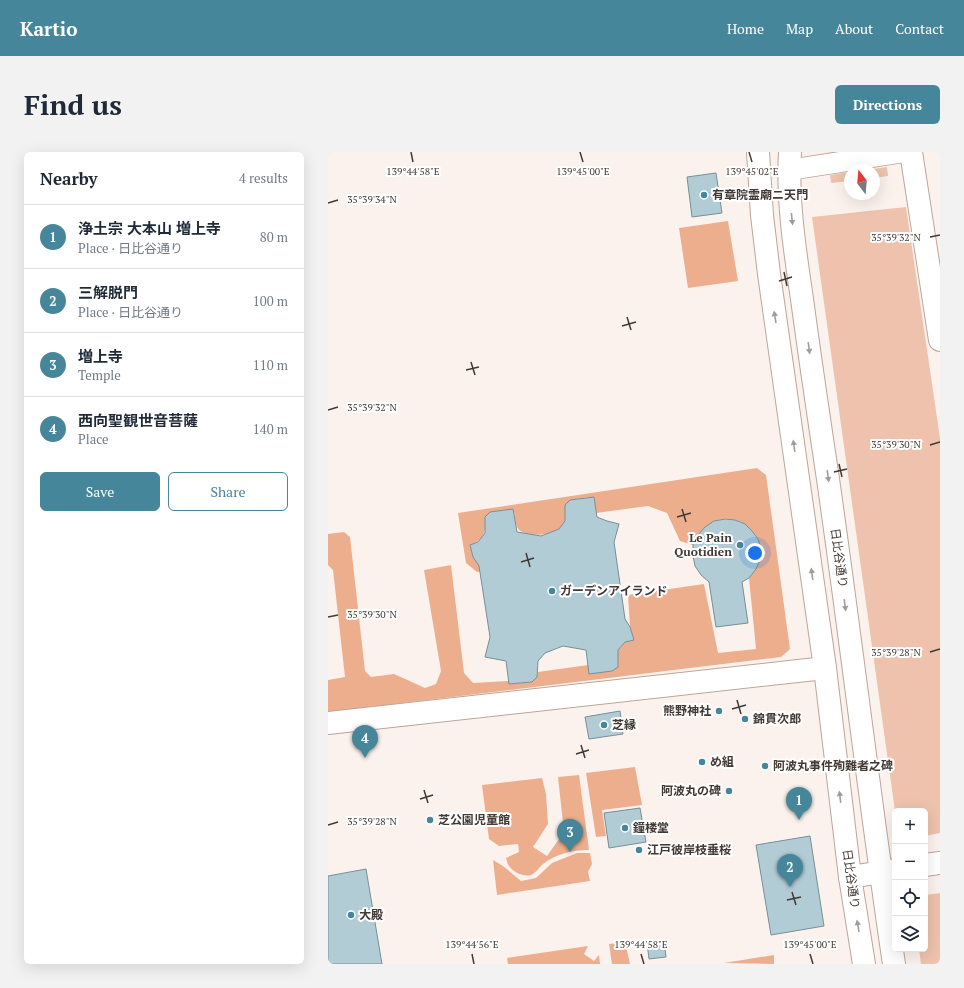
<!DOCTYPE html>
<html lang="en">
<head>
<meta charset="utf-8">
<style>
	:root { --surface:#fff; --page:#f2f2f3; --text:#1f2937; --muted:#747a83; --line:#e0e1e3; --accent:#46869a }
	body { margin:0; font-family:"PT Serif","Noto Sans JP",serif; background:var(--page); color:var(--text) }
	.controls { position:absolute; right:12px; bottom:12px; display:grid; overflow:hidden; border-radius:6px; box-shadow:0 4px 16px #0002 }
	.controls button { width:36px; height:36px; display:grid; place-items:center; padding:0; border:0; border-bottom:1px solid var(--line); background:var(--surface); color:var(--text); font:20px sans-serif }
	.compass { position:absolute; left:516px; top:12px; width:36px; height:36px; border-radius:50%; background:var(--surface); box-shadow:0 4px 16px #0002; rotate:344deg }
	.you { position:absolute; left:427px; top:401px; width:14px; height:14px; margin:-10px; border:3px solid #fff; border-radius:50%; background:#1a73e8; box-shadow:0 0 0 6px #1a73e833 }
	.badge { display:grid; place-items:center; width:26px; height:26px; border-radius:50%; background:var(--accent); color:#fff; font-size:13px; font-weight:700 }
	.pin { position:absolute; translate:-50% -33px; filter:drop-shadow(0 1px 2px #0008) }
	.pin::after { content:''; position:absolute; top:21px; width:14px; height:12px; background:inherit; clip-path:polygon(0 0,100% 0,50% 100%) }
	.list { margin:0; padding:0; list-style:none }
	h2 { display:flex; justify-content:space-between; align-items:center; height:52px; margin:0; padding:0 16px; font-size:17px }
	h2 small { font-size:13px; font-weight:400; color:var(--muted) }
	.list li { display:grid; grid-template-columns:26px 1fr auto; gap:12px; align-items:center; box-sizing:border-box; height:64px; padding:0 16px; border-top:1px solid var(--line) }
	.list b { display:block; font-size:15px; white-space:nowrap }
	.list p { margin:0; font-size:13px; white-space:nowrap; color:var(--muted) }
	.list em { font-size:13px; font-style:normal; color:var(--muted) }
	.actions { display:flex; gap:8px; padding:12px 16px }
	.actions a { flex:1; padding:9px 0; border:1px solid var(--accent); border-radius:6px; text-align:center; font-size:14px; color:var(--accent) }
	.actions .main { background:var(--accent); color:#fff }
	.icon { flex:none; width:22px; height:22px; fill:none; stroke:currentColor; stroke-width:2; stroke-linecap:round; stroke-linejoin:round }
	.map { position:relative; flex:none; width:612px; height:812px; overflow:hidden; border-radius:6px }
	header { display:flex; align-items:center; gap:24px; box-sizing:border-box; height:56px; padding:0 20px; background:var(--accent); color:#fff }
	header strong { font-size:19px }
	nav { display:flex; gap:22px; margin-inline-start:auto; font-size:14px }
	.intro { display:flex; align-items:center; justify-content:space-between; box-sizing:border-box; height:96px; padding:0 24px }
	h1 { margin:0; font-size:28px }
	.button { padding:10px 18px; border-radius:6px; background:var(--accent); color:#fff; font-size:14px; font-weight:700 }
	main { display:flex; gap:24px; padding:0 24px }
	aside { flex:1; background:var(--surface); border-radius:6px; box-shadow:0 4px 16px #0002 }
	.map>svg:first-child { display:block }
</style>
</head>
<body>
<header>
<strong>Kartio</strong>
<nav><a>Home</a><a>Map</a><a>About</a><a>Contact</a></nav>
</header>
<div class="intro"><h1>Find us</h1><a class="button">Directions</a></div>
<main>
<aside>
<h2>Nearby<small>4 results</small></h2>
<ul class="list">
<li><span class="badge">1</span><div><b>浄土宗 大本山 増上寺</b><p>Place · 日比谷通り</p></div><em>80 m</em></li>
<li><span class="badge">2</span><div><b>三解脱門</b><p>Place · 日比谷通り</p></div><em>100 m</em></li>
<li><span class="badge">3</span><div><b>増上寺</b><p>Temple</p></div><em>110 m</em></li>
<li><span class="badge">4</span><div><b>西向聖観世音菩薩</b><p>Place</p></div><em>140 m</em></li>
</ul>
<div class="actions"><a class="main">Save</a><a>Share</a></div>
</aside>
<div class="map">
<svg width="612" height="812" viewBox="0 0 612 812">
	<rect width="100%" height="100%" fill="#fcf2ed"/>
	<g fill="#eec2ac">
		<polygon points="559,15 560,24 546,26 546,18 539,18"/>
		<polygon points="522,20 522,29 503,31 502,23"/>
		<polygon points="578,55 612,286 612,681 597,684 597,659 567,659 484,65"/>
		<polygon points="612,741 612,812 593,812 591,797 597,797 597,743"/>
	</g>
	<g fill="#edae8e">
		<polygon points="400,69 410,129 360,136 351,76"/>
		<path d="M429 316 438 323 462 497 453 505 0 560V528L17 525 5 418 0 413V382L16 380 22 385 37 519 43 525 66 522 97 536 108 532 113 519 96 418 123 413 136 521 145 531 180 529 185 532 204 530 209 525 210 520 260 513 261 518 265 521 284 519 290 514V498L297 490 305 488 302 475 300 443 376 432 390 501 428 497 421 426C458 381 389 337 365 393L352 389 339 361 320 354 268 361 266 348 262 345 242 348 237 353C237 357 239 364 237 368 234 383 201 387 191 378 187 373 187 366 186 360L181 358 162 360 157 365C157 380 158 387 142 393L145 405 158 418 149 420 138 411 130 361Z"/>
		<polygon points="307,615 314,653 274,658 278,684 268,685 258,621"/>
		<path d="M251 623 261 698C244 698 228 702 215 712 211 715 208 721 203 723 196 725 186 721 181 714 179 712 179 708 178 706L191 700 190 692 171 694 161 687 154 633 214 626 218 642 220 672 205 695 219 704 236 680 230 625Z"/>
		<polygon points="249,701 262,701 264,712 260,720 262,729 169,743 165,708 175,714 193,729 208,726 224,711"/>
		<polygon points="297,790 302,812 284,812 281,792"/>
		<polygon points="260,794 256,802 266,809 271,803 272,812 180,812 179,806"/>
		<polygon points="446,803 446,812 396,811"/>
	</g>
	<g fill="#b2ccd6" stroke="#778f98">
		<polygon points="388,21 394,61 364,65 359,25"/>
		<polygon points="266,345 269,365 279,369 291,372 286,390 297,467 302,475 306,488 297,490 290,498 290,515 284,519 261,522 258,498 235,494 217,501 210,509 209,525 204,530 181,532 178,509 157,505 162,485 151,414 145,405 142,393 150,390 157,381 157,365 162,360 185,357 189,380 213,384 231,377 237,369 237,353 242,348"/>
		<polygon points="397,367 407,368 417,372 424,379 430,387 433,397 432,408 428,417 421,426 414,430 420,471 388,475 381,430 373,423 367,414 365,404 365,393 370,383 377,375 386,369"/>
		<polygon points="292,559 295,582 261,587 257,565"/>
		<polygon points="312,656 318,690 281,696 276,661"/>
		<polygon points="482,684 496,774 443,783 428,693"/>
		<polygon points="38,717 54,812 0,812 0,724"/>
		<polygon points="336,789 338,805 321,807 319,791"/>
	</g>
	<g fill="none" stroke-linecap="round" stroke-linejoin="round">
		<defs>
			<polyline id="minor" points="461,18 576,0"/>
			<g id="tertiary">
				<polyline points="583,0 612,188"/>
				<polyline points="0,571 497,516"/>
				<polyline points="597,713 612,711"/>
				<polyline points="522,725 567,718"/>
			</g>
			<g id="secondary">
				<polyline points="430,0 434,63 441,122 497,516 522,725 536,812"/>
				<path d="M462 0C459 49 467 99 474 147 482 207 491 267 500 327 523 488 542 651 566 812"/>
			</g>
		</defs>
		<use href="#minor" stroke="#bca59a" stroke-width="22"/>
		<use href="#tertiary" stroke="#bca59a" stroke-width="24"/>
		<use href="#secondary" stroke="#bca59a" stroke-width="24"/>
		<use href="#minor" stroke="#fff" stroke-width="20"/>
		<use href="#tertiary" stroke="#fff" stroke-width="22"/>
		<use href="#secondary" stroke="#fff" stroke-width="22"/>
	</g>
	<defs><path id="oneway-solid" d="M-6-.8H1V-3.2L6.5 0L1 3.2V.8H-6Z"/></defs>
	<g fill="#a09c9a">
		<use href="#oneway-solid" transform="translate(464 67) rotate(84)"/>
		<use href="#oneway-solid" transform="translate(447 165) rotate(-99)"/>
		<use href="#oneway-solid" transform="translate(481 196) rotate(82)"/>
		<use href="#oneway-solid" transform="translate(466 294) rotate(-98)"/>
		<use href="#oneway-solid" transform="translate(500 324) rotate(82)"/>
		<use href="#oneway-solid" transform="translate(484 422) rotate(-98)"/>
		<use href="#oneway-solid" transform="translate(517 453) rotate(82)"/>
		<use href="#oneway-solid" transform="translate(512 645) rotate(-97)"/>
		<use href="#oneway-solid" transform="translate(530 774) rotate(-100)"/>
	</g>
	<path fill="none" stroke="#423934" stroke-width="1.5" d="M83 0 85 10M252 0 255 10M421 0 424 10M0 51 10 48M602 85 612 83M456 120 459 134M451 129 464 125M299 165 303 178M294 174 308 170M143 210 147 223M138 218 151 215M0 258 10 255M602 293 612 290M511 312 514 325M506 320 519 317M354 357 358 370M349 365 363 361M198 401 202 415M193 410 206 406M0 465 10 463M602 500 612 497M409 548 413 562M404 557 418 553M253 593 257 606M248 602 261 598M96 638 100 651M92 647 105 643M0 673 10 670M464 740 468 753M459 748 473 745M144 802 146 812M313 802 316 812M482 802 485 812"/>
	<g fill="#46869a" stroke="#fff" stroke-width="1.5">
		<circle cx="376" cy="43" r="4"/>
		<circle cx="412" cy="393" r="4"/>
		<circle cx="224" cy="439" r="4"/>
		<circle cx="391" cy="559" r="4"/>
		<circle cx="417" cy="567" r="4"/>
		<circle cx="276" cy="573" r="4"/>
		<circle cx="374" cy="610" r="4"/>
		<circle cx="437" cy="614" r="4"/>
		<circle cx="401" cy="639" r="4"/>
		<circle cx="102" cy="668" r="4"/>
		<circle cx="297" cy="676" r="4"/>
		<circle cx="311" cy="698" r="4"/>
		<circle cx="23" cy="763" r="4"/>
	</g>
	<g text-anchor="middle" stroke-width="4" stroke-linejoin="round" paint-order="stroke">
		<g font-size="12" font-weight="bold" fill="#423934" stroke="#fff" text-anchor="start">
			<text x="384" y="47">有章院霊廟ニ天門</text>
			<text x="404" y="390" text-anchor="end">Le Pain<tspan x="404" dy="14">Quotidien</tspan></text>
			<text x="232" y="443">ガーデンアイランド</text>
			<text x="383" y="563" text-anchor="end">熊野神社</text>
			<text x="425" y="571">錦貫次郎</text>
			<text x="284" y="577">芝縁</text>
			<text x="382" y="614">め組</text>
			<text x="445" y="618">阿波丸事件殉難者之碑</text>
			<text x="393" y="643" text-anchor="end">阿波丸の碑</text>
			<text x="110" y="672">芝公園児童館</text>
			<text x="305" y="680">鐘楼堂</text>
			<text x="319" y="702">江戸彼岸枝垂桜</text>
			<text x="31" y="767">大殿</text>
		</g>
		<g font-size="12" fill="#423934" stroke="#fff">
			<text transform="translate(511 406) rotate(82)" y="4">日比谷通り</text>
			<text transform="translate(523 727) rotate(82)" y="4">日比谷通り</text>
		</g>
	</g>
	<g font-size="10" text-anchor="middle" fill="#423934" stroke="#fff" stroke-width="4" stroke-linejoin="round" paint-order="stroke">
		<text x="85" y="23">139°44'58"E</text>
		<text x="255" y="23">139°45'00"E</text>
		<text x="424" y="23">139°45'02"E</text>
		<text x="44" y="51">35°39'34"N</text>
		<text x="568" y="89">35°39'32"N</text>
		<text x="44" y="259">35°39'32"N</text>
		<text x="568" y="296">35°39'30"N</text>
		<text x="44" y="466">35°39'30"N</text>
		<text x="568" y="504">35°39'28"N</text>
		<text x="44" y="673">35°39'28"N</text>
		<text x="144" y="796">139°44'56"E</text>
		<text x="313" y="796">139°44'58"E</text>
		<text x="482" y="796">139°45'00"E</text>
	</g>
</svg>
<div class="controls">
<button>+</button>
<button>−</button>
<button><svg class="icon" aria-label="locate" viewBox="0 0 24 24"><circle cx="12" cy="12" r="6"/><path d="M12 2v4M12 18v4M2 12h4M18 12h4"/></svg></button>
<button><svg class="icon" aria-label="layers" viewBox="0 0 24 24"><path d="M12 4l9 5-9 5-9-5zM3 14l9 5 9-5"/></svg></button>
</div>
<svg class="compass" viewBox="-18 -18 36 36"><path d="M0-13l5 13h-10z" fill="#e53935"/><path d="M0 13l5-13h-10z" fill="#747a83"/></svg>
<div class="you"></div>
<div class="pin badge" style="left:471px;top:668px">1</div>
<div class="pin badge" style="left:462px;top:735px">2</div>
<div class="pin badge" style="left:242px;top:700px">3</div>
<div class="pin badge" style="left:37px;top:606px">4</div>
</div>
</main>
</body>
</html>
